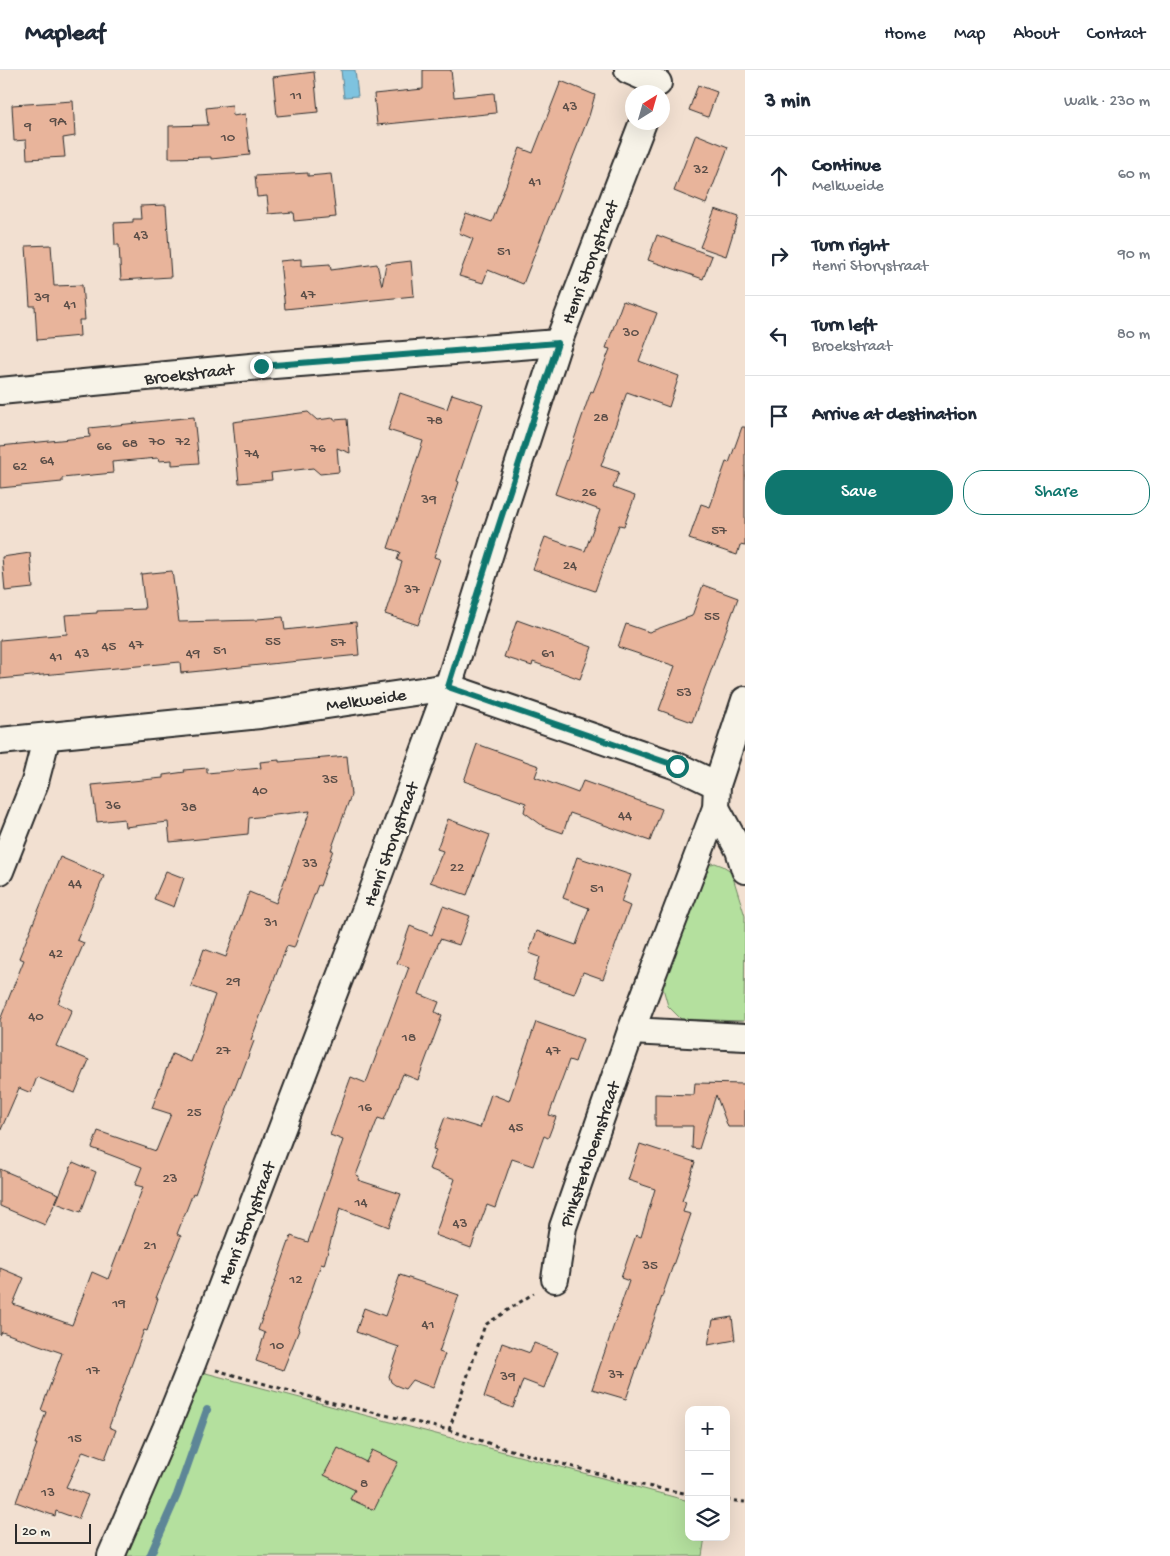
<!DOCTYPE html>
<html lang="en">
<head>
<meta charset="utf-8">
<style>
	:root { --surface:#fff; --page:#f2f2f3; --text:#1f2937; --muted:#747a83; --line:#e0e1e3; --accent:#0f766e }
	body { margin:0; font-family:"Gochi Hand",sans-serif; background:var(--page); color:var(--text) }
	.controls { position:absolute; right:15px; bottom:15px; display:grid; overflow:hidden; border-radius:10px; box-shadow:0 5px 20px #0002 }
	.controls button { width:45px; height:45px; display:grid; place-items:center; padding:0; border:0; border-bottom:1px solid var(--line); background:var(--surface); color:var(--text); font:25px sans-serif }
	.compass { position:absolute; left:625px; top:15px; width:45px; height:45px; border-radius:50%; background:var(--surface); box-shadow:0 5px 20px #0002; rotate:37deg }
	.scale { position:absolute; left:15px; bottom:12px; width:76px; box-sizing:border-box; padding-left:5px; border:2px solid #2b2b2b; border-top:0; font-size:14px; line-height:18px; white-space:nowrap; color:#2b2b2b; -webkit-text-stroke:4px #f7f3e8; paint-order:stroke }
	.stop { position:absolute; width:15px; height:15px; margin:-11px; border:4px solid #0f766e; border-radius:50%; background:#fff }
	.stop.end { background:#0f766e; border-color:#fff; box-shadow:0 1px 5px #0008 }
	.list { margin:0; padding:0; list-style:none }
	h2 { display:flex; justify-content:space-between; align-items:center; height:65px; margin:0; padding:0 20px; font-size:21px }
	h2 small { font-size:16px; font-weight:400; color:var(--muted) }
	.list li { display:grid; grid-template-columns:32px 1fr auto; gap:15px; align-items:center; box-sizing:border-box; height:80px; padding:0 20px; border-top:1px solid var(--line) }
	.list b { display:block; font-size:19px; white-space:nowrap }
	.list p { margin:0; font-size:16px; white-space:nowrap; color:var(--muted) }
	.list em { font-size:16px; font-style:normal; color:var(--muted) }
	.actions { display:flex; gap:10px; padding:15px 20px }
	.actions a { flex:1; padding:11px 0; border:1px solid var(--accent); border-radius:20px; text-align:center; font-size:18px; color:var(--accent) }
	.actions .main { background:var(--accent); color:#fff }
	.icon { flex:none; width:28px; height:28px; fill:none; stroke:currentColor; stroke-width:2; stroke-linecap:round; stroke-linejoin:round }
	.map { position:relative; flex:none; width:745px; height:1486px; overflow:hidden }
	header { display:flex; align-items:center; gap:30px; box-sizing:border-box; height:70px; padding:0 25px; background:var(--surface); border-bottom:1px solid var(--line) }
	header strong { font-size:24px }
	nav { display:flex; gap:28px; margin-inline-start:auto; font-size:18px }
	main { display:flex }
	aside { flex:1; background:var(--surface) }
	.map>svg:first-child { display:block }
</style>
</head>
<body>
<header>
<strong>Mapleaf</strong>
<nav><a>Home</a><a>Map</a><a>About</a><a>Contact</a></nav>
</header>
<main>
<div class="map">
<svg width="745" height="1486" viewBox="0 0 745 1486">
	<rect width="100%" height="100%" fill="#f2e0d1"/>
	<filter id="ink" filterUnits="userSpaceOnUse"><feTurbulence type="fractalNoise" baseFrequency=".02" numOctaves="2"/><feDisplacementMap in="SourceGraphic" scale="10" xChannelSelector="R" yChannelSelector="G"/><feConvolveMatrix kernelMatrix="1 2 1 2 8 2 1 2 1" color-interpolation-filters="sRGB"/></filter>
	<g filter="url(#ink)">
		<g fill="#b4e09e" stroke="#708664">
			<polygon points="715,793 723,796 731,801 745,846 744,951 681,949 668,936 661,911 704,796"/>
			<polygon points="202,1302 689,1431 689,1467 705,1467 702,1486 125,1486"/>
		</g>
		<polygon fill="#7ec3df" stroke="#5d8697" points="341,0 355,0 358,26 344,27"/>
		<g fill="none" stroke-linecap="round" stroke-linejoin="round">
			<polyline stroke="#5d8697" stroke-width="8" points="150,1486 177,1425 207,1340"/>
		</g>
		<g fill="#e8b49b" stroke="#2b2b2b">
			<polygon points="423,0 451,0 454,27 494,23 496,43 377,55 374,24 423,19"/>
			<polygon points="314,2 318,42 277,46 273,7"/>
			<polygon points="561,11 595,25 589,46 523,214 488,200 483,213 459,206 473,169 459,163 466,143 492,152 520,78 533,83"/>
			<polygon points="698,15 717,22 708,47 689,40"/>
			<polygon points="73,31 75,66 63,68 65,87 27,89 26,70 14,71 12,35"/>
			<polygon points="232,35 233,46 245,44 250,85 211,89 211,87 169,88 169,56 208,55 206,38"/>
			<polygon points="696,64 728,77 706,134 674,121"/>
			<polygon points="308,103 308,106 331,104 336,147 294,151 293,142 269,144 267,126 257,127 255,106"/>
			<polygon points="166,135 171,207 121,210 119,175 115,175 114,153 133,152 133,149 141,149 140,136"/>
			<polygon points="715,139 738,147 726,186 700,177"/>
			<polygon points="657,165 712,186 703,209 648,190"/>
			<polygon points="51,175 54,216 82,215 85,250 79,250 80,266 37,270 35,236 30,236 26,176"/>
			<polygon points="301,189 301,196 330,194 331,200 377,194 382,216 386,194 411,191 414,226 285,239 280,191"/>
			<polygon points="623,231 657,243 639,291 679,306 669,337 627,322 601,396 619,402 613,418 635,426 624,456 619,455 595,521 533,499 545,467 585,481 600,440 555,424 591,321 593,322 610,279 606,278"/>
			<polygon points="400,323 447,339 452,324 483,334 457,411 459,412 434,487 440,489 418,555 385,544 402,492 397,490 400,482 388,478 423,371 388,360"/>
			<polygon points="308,342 317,350 333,348 334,350 347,349 350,383 337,378 339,402 320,404 313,398 271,403 272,410 239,413 233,352"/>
			<polygon points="194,347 199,393 172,395 172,390 159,391 158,388 112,392 113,403 62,408 62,412 0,418 0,376 90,367 89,358"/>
			<polygon points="742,357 745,357 745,476 740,475 737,485 689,469 701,434 710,437 726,392 729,393"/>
			<polygon points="30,483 33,518 5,521 2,487"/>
			<polygon points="172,501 179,552 258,550 257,549 283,547 285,560 356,552 359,585 181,603 180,592 0,609 0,570 67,564 65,545 97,543 97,541 145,539 141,504"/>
			<polygon points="703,515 738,528 692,652 659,640 675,596 618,577 626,554 649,562 692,546"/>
			<polygon points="517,550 592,577 580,609 533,592 532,596 504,587"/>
			<polygon points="477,674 539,696 535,707 578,723 583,711 662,739 650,771 570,743 563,763 543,756 524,742 526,733 464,711"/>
			<polygon points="347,686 351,725 331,780 333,780 320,816 318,815 294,878 287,876 251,970 254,971 240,1008 239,1007 195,1124 193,1123 177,1164 181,1166 156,1228 158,1228 147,1261 144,1260 109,1357 116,1360 105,1389 83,1381 66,1417 88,1425 78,1449 56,1441 55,1446 16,1432 37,1374 35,1374 46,1342 41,1340 62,1283 2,1262 0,1265 0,1198 24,1208 13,1234 72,1255 92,1202 108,1209 143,1117 135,1115 142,1097 92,1078 98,1061 156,1081 171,1044 152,1038 172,984 191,992 215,925 191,916 204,879 226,887 249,822 276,833 310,741 249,748 248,764 170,772 168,752 125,757 124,749 97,752 92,715 163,708 163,705 185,702 184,700 207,698 207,703 261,698 260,692 279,690 279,692"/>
			<polygon points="448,749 490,765 467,825 430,812 443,781 437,779"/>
			<polygon points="60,787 104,806 77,870 84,873 58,933 72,940 56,976 89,990 75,1023 37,1007 31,1023 19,1018 0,1062 0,950 24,890 19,888"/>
			<polygon points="577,787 631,805 621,832 630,836 603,909 583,902 574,924 533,910 540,887 529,883 537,861 576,875 589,838 563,828"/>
			<polygon points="166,801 184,808 174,837 154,829"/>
			<polygon points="443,836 470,846 459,875 440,869 419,924 439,932 435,942 442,946 418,1010 403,1004 384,1050 378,1048 356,1105 359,1106 358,1110 401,1124 389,1157 340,1138 324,1195 321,1194 298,1259 299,1260 283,1300 256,1291 265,1263 258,1260 291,1166 308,1172 343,1070 330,1065 351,1007 366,1013 409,897 397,893 410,856 432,865"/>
			<polygon points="536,952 583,969 575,992 569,990 549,1045 556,1047 548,1068 544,1066 533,1096 512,1089 495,1138 487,1135 471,1178 435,1165 455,1109 429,1099 436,1080 433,1079 445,1047 480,1058 491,1024 509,1031"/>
			<polygon points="695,1013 745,1014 745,1057 728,1057 716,1025 699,1079 692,1078 693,1056 655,1056 655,1024 694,1025"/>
			<polygon points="640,1074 695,1092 682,1131 686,1132 683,1142 691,1144 626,1329 592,1319 629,1211 621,1208 636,1165 641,1167 655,1119 628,1110"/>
			<polygon points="73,1092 96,1102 81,1142 56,1133"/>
			<polygon points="0,1099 59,1124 45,1155 0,1136"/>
			<polygon points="400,1205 459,1225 439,1282 445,1284 433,1318 412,1310 405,1319 395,1315 391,1312 389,1306 399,1277 356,1262 364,1238 385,1246"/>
			<polygon points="732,1247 735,1270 708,1275 713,1250"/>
			<polygon points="502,1273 530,1283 534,1273 558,1282 544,1318 523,1310 513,1338 484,1327"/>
			<polygon points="338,1378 366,1392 372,1380 398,1392 374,1440 350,1429 355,1420 324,1405"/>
		</g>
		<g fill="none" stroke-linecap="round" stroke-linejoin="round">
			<defs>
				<g id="street">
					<polyline points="628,0 658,13"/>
					<polyline points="0,321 261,296 558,273"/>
					<polyline points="745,630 717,715 716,738 631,961 745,967"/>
					<polyline points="0,671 260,645 448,617 677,696 717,715"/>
					<polyline points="716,738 739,780 745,800"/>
					<polyline points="0,801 35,712 47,666"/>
					<polyline points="555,1209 563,1157 631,961"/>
					<polyline points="111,1486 165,1361 192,1294 375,815 448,617 494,470 558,273 643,52"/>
				</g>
			</defs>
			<use href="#street" stroke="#2b2b2b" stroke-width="30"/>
			<g stroke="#2b2b2b" stroke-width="3" stroke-dasharray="4 4" stroke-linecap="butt">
				<polyline points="216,1300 325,1331 449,1360 500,1377 636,1414 689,1424"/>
				<polyline points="449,1360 485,1255 534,1223"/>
				<polyline points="726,1430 745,1432"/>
			</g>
			<use href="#street" stroke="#f7f3e8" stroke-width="26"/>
		</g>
	</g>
	<g fill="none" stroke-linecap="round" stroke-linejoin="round" filter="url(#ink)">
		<polyline stroke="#0f766e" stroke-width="6" points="261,296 558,273 494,470 448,617 677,696"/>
	</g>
	<g text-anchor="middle" stroke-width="5" stroke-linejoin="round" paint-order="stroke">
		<g font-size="15" fill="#5a4d47">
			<text x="296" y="29">11</text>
			<text x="570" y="40">43</text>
			<text x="58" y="55">9A</text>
			<text x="28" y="60">9</text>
			<text x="228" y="71">10</text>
			<text x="701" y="103">32</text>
			<text x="535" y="115">41</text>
			<text x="141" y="169">43</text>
			<text x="504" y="185">51</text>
			<text x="308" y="228">47</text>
			<text x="42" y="231">39</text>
			<text x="70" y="238">41</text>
			<text x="631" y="266">30</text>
			<text x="601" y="351">28</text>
			<text x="435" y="354">78</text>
			<text x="157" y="375">70</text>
			<text x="183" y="375">72</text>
			<text x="130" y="377">68</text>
			<text x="104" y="380">66</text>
			<text x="318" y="382">76</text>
			<text x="252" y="387">74</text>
			<text x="47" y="394">64</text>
			<text x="20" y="400">62</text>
			<text x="589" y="426">26</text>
			<text x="429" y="433">39</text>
			<text x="719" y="464">57</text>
			<text x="570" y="499">24</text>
			<text x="412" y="523">37</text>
			<text x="712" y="550">55</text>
			<text x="273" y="575">55</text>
			<text x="338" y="576">57</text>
			<text x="136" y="578">47</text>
			<text x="109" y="580">45</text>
			<text x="220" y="584">51</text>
			<text x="82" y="587">43</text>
			<text x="193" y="587">49</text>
			<text x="548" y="587">61</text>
			<text x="56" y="590">41</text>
			<text x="684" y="626">53</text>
			<text x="330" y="713">35</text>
			<text x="260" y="724">40</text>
			<text x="113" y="739">36</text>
			<text x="189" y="741">38</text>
			<text x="625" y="749">44</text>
			<text x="310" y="797">33</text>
			<text x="457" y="801">22</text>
			<text x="75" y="817">44</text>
			<text x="597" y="822">51</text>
			<text x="271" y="856">31</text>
			<text x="56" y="887">42</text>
			<text x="233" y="915">29</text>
			<text x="36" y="950">40</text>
			<text x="409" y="971">18</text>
			<text x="223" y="984">27</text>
			<text x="553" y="984">47</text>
			<text x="365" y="1041">16</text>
			<text x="194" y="1046">25</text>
			<text x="516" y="1061">45</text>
			<text x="170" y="1112">23</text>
			<text x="361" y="1136">14</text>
			<text x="460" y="1157">43</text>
			<text x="150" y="1179">21</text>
			<text x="650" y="1199">35</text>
			<text x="296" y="1213">12</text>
			<text x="119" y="1237">19</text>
			<text x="428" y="1258">41</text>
			<text x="277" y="1279">10</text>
			<text x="93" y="1304">17</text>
			<text x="616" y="1308">37</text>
			<text x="508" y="1310">39</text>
			<text x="75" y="1372">15</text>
			<text x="364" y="1417">8</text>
			<text x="48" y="1426">13</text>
		</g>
		<g font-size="18" fill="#2b2b2b" stroke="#f7f3e8">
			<text transform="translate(589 192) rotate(-69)" y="6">Henri Storystraat</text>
			<text transform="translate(189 303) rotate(-6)" y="6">Broekstraat</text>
			<text transform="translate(366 629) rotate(-8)" y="6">Melkweide</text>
			<text transform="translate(390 774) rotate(-70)" y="6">Henri Storystraat</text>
			<text transform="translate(589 1084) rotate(-71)" y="6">Pinksterbloemstraat</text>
			<text transform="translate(246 1153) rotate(-69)" y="6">Henri Storystraat</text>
		</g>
	</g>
</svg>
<div class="controls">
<button>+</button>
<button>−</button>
<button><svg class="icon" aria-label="layers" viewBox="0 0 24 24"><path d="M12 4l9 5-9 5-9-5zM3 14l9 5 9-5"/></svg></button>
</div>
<svg class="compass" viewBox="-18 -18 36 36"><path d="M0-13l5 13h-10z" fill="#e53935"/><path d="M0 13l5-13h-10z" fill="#747a83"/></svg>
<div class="scale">20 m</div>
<div class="stop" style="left:677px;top:696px"></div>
<div class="stop end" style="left:261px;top:296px"></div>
</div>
<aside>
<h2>3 min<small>Walk · 230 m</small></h2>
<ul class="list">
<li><svg class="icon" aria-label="ahead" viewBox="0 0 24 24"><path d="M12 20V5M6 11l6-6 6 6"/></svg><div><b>Continue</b><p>Melkweide</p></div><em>60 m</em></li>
<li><svg class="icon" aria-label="right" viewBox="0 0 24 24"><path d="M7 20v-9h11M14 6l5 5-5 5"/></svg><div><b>Turn right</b><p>Henri Storystraat</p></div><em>90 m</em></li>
<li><svg class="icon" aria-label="left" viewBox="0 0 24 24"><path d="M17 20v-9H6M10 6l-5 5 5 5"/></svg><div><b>Turn left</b><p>Broekstraat</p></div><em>80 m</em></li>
<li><svg class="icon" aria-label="arrive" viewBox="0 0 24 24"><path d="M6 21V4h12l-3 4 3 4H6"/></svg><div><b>Arrive at destination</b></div></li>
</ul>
<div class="actions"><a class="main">Save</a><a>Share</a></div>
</aside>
</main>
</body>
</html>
